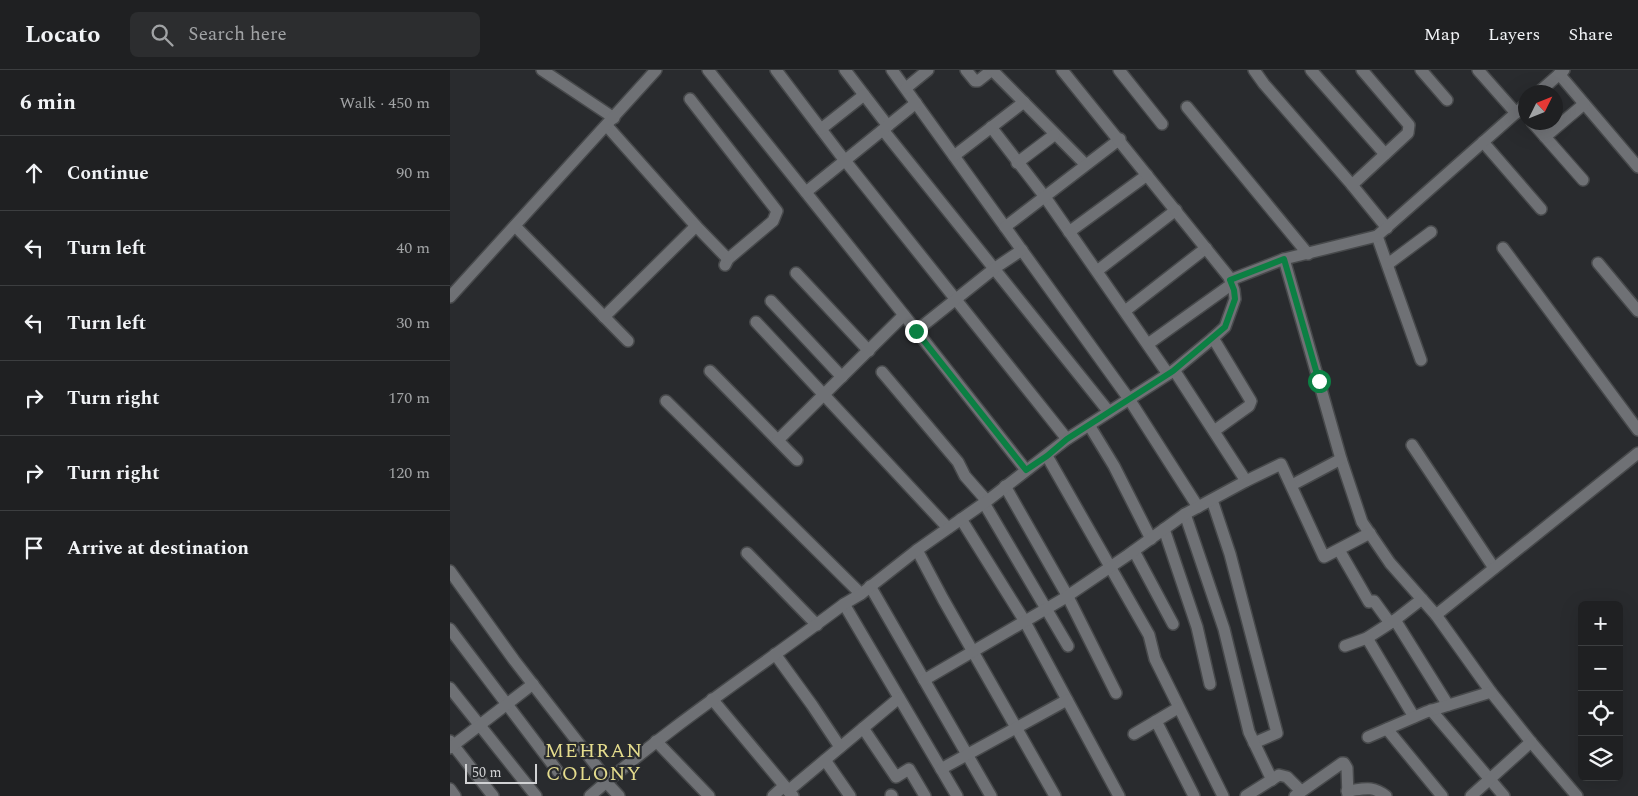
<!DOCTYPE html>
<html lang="en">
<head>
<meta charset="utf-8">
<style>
	:root { --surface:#1f2022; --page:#2c2d2f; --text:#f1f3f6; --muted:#a1a3a5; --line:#3c3e40 }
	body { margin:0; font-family:Spectral,serif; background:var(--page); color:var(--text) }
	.controls { position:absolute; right:15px; bottom:15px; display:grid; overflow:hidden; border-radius:8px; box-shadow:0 5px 20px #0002 }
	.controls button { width:45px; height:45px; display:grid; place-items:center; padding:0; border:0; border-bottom:1px solid var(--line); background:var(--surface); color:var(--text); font:25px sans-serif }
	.compass { position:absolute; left:1068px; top:15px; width:45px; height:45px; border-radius:50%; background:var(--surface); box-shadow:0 5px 20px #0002; rotate:47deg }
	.scale { position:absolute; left:15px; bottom:12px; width:72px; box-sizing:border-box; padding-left:5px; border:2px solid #d1d2d4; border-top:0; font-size:14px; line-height:18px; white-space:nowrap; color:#d1d2d4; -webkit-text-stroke:4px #292b2e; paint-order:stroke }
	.stop { position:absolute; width:15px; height:15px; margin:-11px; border:4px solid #0b8043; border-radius:50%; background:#fff }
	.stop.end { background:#0b8043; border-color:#fff; box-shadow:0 1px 5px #0008 }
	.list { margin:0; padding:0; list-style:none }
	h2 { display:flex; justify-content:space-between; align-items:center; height:65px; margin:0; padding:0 20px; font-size:21px }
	h2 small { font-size:16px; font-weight:400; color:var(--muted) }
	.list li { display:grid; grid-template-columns:32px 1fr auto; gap:15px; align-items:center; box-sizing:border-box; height:75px; padding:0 20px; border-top:1px solid var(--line) }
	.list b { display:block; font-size:19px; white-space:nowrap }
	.list em { font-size:16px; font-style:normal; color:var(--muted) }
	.icon { flex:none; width:28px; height:28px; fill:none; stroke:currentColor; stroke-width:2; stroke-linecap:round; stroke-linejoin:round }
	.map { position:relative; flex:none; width:1188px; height:726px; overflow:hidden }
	header { display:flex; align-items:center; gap:30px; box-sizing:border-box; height:70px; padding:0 25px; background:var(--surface); border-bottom:1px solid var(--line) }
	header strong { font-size:24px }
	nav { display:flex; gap:28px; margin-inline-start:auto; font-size:18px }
	.search { width:350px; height:45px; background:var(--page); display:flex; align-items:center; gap:12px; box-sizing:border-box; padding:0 18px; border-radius:8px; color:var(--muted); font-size:19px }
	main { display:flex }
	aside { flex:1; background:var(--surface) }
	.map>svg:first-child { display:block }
</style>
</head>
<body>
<header>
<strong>Locato</strong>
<div class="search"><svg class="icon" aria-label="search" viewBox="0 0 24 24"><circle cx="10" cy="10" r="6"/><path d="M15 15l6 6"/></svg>Search here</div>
<nav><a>Map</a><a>Layers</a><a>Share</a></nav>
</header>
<main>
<aside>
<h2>6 min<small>Walk · 450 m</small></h2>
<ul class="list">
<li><svg class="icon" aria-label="ahead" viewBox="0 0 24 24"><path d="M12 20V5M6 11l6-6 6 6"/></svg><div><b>Continue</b></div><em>90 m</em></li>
<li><svg class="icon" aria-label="left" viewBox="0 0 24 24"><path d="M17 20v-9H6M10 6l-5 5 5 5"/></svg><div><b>Turn left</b></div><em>40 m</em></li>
<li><svg class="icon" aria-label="left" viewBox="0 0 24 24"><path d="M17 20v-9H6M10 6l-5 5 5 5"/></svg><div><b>Turn left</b></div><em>30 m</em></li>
<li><svg class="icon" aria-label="right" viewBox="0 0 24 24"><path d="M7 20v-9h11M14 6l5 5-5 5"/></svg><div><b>Turn right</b></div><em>170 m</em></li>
<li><svg class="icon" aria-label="right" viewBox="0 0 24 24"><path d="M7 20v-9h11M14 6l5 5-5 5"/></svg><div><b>Turn right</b></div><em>120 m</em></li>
<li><svg class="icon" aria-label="arrive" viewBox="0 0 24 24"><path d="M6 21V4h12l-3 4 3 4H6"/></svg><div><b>Arrive at destination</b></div></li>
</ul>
</aside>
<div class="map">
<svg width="1188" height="726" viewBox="0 0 1188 726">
	<rect width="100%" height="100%" fill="#292b2e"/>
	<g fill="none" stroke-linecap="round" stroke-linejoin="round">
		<defs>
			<g id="minor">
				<polyline points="92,0 164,48"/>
				<polyline points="258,0 454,245 576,400"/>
				<polyline points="326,0 389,83 617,369"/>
				<polyline points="395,0 438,56"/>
				<polyline points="442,0 679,329 748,437"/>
				<polyline points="516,0 525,11 528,11 542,0"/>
				<polyline points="542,0 635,94"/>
				<polyline points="669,0 712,54"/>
				<polyline points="804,0 814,14 902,115 937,158"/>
				<polyline points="861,0 935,84"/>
				<polyline points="971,0 997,30"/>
				<polyline points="1028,0 1066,43"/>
				<polyline points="1109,4 1188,97"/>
				<polyline points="456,18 478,0"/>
				<polyline points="1089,22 1114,0"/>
				<polyline points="240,29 327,141 323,151 278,189 275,195"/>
				<polyline points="737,37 858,184"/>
				<polyline points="1082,52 1133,110"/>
				<polyline points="157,56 246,156 278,189"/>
				<polyline points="541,57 595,127 718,304"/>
				<polyline points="371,59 414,25"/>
				<polyline points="433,60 659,342"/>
				<polyline points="1095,67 1134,34"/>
				<polyline points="1033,72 1091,139"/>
				<polyline points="504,86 574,32"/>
				<polyline points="567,93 604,65"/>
				<polyline points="902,115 958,63 959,55 912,0"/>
				<polyline points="356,122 466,33"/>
				<polyline points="65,156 178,271"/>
				<polyline points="555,157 670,69"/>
				<polyline points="619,162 697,105"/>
				<polyline points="927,166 971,290"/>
				<polyline points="1053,178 1188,360"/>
				<polyline points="834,189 891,389 912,452 940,493 986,545 1041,622 1081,672 1127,726"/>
				<polyline points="1148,193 1188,241"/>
				<polyline points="938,194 981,162"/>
				<polyline points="647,201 726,140"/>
				<polyline points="346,203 419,281"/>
				<polyline points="780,210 834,189 927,166 1076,34"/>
				<polyline points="0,227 206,0"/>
				<polyline points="321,231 392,307"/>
				<polyline points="675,241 756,178"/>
				<polyline points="154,247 246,156"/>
				<polyline points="306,252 498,458"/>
				<polyline points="466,261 545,198 572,180"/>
				<polyline points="763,268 801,331 799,336 764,361"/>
				<polyline points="698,274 782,214"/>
				<polyline points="724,300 796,411"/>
				<polyline points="260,301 347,390"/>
				<polyline points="432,302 508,392 515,406 537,431"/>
				<polyline points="216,331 411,524"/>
				<polyline points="639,355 664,396 701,469"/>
				<polyline points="328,370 454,245"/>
				<polyline points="962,375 1044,498"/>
				<polyline points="597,386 699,565 705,589 773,726"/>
				<polyline points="842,415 891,389"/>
				<polyline points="555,416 617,525 666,623"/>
				<polyline points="762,430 780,484 827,663 804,673"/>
				<polyline points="534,433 618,576"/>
				<polyline points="735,444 774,559 799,662 822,710"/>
				<polyline points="511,449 574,550 669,726"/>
				<polyline points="714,459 747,557 760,614"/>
				<polyline points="467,480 493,529 605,726"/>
				<polyline points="889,480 919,532 924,531 940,553"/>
				<polyline points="684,481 723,554"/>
				<polyline points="297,483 367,555"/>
				<polyline points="0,501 64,590 158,711"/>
				<polyline points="420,516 541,726"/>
				<polyline points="394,534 507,726"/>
				<polyline points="986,545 1188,383"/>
				<polyline points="945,550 998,635"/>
				<polyline points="0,559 109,703"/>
				<polyline points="917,568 964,647"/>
				<polyline points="895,576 917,568 945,550 972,529"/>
				<polyline points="325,584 362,635 390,677"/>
				<polyline points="474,610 613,529 678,485 735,444 796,411 831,394 874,487 920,463"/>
				<polyline points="0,618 86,726"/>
				<polyline points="262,629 343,726"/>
				<polyline points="981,640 1054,726"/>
				<polyline points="706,651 744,726"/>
				<polyline points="413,658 446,707 459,699 475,726"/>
				<polyline points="937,659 992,726"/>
				<polyline points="684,664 728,638"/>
				<polyline points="918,667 976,642 1041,622"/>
				<polyline points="0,671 43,726"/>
				<polyline points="206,671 259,726"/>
				<polyline points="0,678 83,614"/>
				<polyline points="375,690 400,726"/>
				<polyline points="491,699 617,630"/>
				<polyline points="156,712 169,726"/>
				<polyline points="0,719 5,726"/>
				<polyline points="338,721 449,628"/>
				<path d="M897 721C914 719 922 715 936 726"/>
				<polyline points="441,725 442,726"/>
				<path d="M140 726C220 656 309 598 394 534L411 524 467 480 537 431 617 369 723 301 763 268 775 257 785 229 784 220 779 207 612 0"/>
				<polyline points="323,726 334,716"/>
				<polyline points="796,726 829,705 837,707 851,721"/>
				<polyline points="845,726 892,693 894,693 897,698 898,726"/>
				<polyline points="1021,726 1081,672"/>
			</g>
		</defs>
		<use href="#minor" stroke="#47494b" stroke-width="14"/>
		<use href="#minor" stroke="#6f7175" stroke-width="11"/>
	</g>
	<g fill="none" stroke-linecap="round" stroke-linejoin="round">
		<polyline stroke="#0b8043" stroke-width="6" points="466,261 576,400 597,386 617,369 723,301 775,257 785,229 784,220 780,210 834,189 869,311"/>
	</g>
	<g text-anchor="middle" stroke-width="4.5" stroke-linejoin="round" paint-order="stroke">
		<g font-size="20" letter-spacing="1" fill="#e4dc8d" stroke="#292b2e">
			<text x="144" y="687">MEHRAN<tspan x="144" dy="23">COLONY</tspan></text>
		</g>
	</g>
</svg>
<div class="controls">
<button>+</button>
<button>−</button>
<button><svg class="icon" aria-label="locate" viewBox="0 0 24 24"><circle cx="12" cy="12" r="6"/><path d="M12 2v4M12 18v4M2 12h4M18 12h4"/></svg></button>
<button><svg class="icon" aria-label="layers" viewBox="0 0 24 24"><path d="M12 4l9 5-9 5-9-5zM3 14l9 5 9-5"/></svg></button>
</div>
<svg class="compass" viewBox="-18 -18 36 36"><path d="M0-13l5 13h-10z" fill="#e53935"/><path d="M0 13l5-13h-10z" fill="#a1a3a5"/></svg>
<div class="scale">50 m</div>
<div class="stop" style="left:869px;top:311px"></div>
<div class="stop end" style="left:466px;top:261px"></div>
</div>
</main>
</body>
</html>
